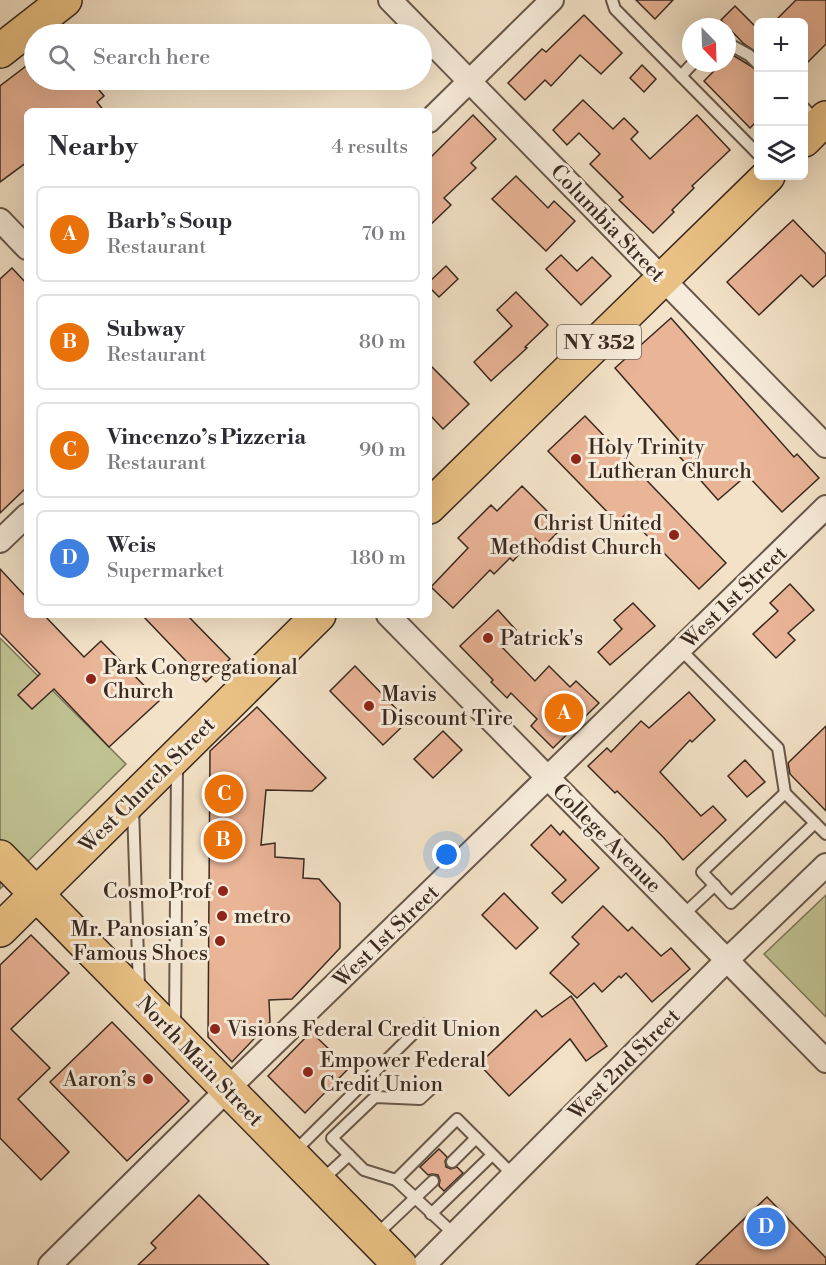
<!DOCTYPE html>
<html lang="en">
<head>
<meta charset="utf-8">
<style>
	:root { --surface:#fff; --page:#f7f7f7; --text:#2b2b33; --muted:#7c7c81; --line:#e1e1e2; --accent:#8f2418 }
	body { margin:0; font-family:"Libre Bodoni",serif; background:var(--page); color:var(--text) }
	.controls { position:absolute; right:18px; top:18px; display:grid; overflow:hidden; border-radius:9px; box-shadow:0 6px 24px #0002 }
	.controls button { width:54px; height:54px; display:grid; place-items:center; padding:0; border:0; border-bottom:2px solid var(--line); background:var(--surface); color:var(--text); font:30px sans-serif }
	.compass { position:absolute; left:682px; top:18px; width:54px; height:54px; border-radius:50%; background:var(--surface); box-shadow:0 6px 24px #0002; rotate:157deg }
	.you { position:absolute; left:447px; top:855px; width:21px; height:21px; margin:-15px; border:4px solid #fff; border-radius:50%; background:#1a73e8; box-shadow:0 0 0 9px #1a73e833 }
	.badge { display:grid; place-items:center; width:39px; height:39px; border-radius:50%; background:var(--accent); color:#fff; font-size:20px; font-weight:700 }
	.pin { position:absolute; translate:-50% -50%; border:3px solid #fff; box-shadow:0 2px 6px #0006 }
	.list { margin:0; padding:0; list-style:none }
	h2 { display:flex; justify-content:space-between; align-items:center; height:78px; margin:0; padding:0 24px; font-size:26px }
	h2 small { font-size:20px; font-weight:400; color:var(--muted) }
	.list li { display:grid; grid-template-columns:39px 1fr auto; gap:18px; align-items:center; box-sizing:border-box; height:96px; margin:0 12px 12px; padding:0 12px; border:2px solid var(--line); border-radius:9px }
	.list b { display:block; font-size:22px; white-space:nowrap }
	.list p { margin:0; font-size:20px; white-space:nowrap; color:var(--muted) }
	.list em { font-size:20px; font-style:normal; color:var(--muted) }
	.icon { flex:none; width:33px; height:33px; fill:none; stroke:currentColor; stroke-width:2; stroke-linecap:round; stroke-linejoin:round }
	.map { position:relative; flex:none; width:826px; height:1265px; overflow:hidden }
	.search { position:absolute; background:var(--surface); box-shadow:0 6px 24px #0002; left:24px; top:24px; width:408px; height:66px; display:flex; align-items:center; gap:15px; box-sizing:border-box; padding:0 21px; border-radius:33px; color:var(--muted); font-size:22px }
	.panel { position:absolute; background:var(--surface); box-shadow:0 6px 24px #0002; left:24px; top:108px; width:408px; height:510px; border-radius:9px }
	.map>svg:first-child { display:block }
</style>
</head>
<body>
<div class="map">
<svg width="826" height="1265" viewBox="0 0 826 1265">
	<rect width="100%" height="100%" fill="#f3e2c7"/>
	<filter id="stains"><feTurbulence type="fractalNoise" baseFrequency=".00333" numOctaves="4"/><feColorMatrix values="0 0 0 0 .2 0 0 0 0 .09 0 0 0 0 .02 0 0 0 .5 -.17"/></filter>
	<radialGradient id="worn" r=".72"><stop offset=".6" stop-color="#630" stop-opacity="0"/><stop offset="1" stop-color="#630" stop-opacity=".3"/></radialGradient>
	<g fill="#c0c292" stroke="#7c7659" stroke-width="1.5">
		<polygon points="0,638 126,764 0,889"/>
		<polygon points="826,895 826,1017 764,954"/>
	</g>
	<g fill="#eab497" stroke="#392920" stroke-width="1.5">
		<polygon points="636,0 673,0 655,19"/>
		<polygon points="796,0 826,0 826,44 804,66 804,22 774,22"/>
		<polygon points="735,6 757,28 759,27 759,54 743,43 721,20"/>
		<polygon points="584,15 622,53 601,74 580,55 551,86 545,80 525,100 508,83 542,49 546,52"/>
		<polygon points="731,54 759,71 759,119 750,128 704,81 722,63 727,63 727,58"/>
		<polygon points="34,60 34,80 91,80 104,96 97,102 104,111 27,111 27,162 0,182 0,86"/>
		<polygon points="642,65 656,79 644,92 630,78"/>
		<polygon points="583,100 613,129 624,118 638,132 631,139 650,159 697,115 730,150 692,186 694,188 672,210 674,212 653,233 619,200 623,197 590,164 600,154 579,133 567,145 553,130"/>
		<polygon points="473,115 496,139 471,163 476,168 444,198 451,205 429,226 429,159"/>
		<polygon points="516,176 548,208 554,201 575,221 546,251 492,199"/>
		<polygon points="793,220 826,254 826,275 813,287 801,275 759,315 727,282"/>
		<polygon points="561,255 577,271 592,257 611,276 581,305 546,269"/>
		<polygon points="446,266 458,279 439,297 429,287 429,282"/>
		<polygon points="12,268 27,284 27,487 0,513 0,279"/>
		<polygon points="516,292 548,325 525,347 527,348 491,381 474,362 512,326 497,310"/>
		<polygon points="671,318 794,457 797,454 819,478 782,512 747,475 718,500 672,448 680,442 615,368"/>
		<polygon points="429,364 469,404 443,429 429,414"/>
		<polygon points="585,416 726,563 699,589 626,514 617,522 548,451"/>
		<polygon points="522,486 563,527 543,547 535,538 513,561 510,558 494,574 490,570 453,608 431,587 468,548 458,538 491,505 497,511"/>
		<polygon points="0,569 27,598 27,615 44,615 84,657 101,641 159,701 109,747 54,689 32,709 18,695 40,674 0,633"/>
		<polygon points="790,584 814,610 788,633 795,640 776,658 753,634 778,611 770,603"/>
		<polygon points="633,603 655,626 610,665 598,652 622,629 614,620"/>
		<polygon points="498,610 516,630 500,645 535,681 549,666 570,687 576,681 599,703 553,748 531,726 537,719 511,693 507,698 491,682 493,680 460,646"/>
		<polygon points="142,615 187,615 230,659 206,682"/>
		<polygon points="355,666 408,721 383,745 330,691"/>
		<polygon points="689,692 715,720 692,742 690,740 660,772 701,816 713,806 726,820 683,860 664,838 617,791 615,793 588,766 607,748 611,752 641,721 649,728"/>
		<polygon points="257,707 326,778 312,791 266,790 261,845 275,843 275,857 304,859 303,878 319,879 340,903 340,948 292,999 269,1000 270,1022 232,1062 208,1037 210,751"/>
		<polygon points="826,726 826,811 790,774 788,763"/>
		<polygon points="443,731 462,750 433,778 414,759"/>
		<polygon points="745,760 765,782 747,797 728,776"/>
		<polygon points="551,825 560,835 563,831 599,868 562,903 552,893 566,880 531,845"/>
		<polygon points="504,893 538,928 516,949 482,915"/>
		<polygon points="603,906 628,931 632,927 661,956 671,948 690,969 652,1002 626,973 621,978 619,976 602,992 594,983 577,998 550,973 579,944 572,937"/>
		<polygon points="31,935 69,973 11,1029 50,1068 18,1099 69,1152 41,1180 0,1138 0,965"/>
		<polygon points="571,996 607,1046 586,1061 570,1039 509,1096 479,1064 536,1010 542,1017"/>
		<polygon points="112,1022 189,1101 127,1161 50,1082"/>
		<polygon points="311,1032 349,1068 305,1113 268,1076"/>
		<polygon points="439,1149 447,1157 445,1161 446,1167 451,1169 457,1167 463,1173 444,1191 439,1186 440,1180 438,1175 432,1174 428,1175 420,1167"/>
		<polygon points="199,1195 269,1265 138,1265 156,1248 151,1243"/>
		<polygon points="767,1197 826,1258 826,1265 696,1265"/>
	</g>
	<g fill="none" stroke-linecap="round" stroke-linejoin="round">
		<defs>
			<g id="lane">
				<polyline points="612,0 615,9 758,154"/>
				<polyline points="727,43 749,55 758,64"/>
				<polyline points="681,76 693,63"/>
				<polyline points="804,108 818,122"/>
				<polyline points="680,649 778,748 785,793 826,834"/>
				<polyline points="785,793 702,872 731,903 815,823"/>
				<polyline points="133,808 139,988"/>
				<polyline points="683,915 715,885"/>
				<polyline points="175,1024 177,764"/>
				<polyline points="294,1152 423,1024"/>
				<polyline points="452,1162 476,1138"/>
				<polyline points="322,1180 349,1155"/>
				<polyline points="396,1180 364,1170 332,1138 375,1097 420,1099 435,1085"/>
				<polyline points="431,1214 492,1155"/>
				<polyline points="454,1234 396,1180 457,1119 513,1175"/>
				<polyline points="375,1236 433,1181"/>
			</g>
			<g id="street">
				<polyline points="390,0 826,446"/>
				<polyline points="429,121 552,0"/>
				<polyline points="0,220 27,248"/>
				<polyline points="0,541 27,515"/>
				<polyline points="388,615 826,1061"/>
				<polyline points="50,1265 246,1071 826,507"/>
				<polyline points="424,1265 727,960 826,865"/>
			</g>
			<g id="primary">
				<polyline points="0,51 65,0"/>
				<polyline points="804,140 826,118"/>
				<polyline points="429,507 768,176"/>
				<polyline points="0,857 400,1265"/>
				<polyline points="0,930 319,615"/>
			</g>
		</defs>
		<use href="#lane" stroke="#68574a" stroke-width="14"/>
		<use href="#street" stroke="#68574a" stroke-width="26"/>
		<use href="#primary" stroke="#392920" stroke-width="36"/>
		<use href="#lane" stroke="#f7ecdb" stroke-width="10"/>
		<use href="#street" stroke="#f7ecdb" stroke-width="22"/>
		<use href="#primary" stroke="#eac184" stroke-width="33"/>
	</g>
	<g fill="#8f2418" stroke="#f7ecdb" stroke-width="2">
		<circle cx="576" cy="459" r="6"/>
		<circle cx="674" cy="535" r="6"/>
		<circle cx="488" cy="638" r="6"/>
		<circle cx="91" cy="679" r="6"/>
		<circle cx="369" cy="706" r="6"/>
		<circle cx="223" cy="891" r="6"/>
		<circle cx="222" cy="916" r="6"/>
		<circle cx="220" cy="941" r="6"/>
		<circle cx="215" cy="1029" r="6"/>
		<circle cx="308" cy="1072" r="6"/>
		<circle cx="148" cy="1079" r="6"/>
	</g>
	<g text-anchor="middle" stroke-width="6" stroke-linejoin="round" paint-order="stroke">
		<rect fill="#f7ecdb" stroke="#726458" stroke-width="1.5" x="557" y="325" width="84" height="34" rx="4.5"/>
		<g font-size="20" font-weight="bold" fill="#392920">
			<text x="599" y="349">NY 352</text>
		</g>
		<g font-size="21" fill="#392920" stroke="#f7ecdb">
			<text transform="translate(608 223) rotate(46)" y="7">Columbia Street</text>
			<text transform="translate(734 597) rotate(-44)" y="7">West 1st Street</text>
			<text transform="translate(147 785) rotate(-45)" y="7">West Church Street</text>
			<text transform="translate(607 838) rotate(45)" y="7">College Avenue</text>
			<text transform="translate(386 936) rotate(-44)" y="7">West 1st Street</text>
			<text transform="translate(200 1061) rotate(46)" y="7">North Main Street</text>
			<text transform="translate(624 1064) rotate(-45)" y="7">West 2nd Street</text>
		</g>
		<g font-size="21" fill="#392920" stroke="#f7ecdb" text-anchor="start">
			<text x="588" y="454">Holy Trinity<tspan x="588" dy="24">Lutheran Church</tspan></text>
			<text x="662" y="530" text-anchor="end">Christ United<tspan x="662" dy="24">Methodist Church</tspan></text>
			<text x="500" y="645">Patrick's</text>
			<text x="103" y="674">Park Congregational<tspan x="103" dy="24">Church</tspan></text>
			<text x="381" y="701">Mavis<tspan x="381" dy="24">Discount Tire</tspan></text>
			<text x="211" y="898" text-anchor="end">CosmoProf</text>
			<text x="234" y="923">metro</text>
			<text x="208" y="936" text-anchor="end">Mr. Panosian’s<tspan x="208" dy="24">Famous Shoes</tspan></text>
			<text x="227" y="1036">Visions Federal Credit Union</text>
			<text x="320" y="1067">Empower Federal<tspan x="320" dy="24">Credit Union</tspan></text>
			<text x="136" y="1086" text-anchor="end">Aaron’s</text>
		</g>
	</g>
	<rect width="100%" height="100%" filter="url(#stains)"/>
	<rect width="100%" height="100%" fill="url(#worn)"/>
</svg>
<div class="controls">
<button>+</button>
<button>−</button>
<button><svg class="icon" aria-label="layers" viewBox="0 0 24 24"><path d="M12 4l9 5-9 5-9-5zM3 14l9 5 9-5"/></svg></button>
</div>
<svg class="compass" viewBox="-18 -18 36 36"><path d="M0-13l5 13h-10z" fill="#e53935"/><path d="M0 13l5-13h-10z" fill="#7c7c81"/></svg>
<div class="you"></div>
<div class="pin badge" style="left:564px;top:713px;background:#e8710a">A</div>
<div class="pin badge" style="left:223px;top:840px;background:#e8710a">B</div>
<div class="pin badge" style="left:224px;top:794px;background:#e8710a">C</div>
<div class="pin badge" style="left:766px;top:1227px;background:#3f7fe0">D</div>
<div class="search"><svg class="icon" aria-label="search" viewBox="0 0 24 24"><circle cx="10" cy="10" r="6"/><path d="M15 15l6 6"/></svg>Search here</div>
<section class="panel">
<h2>Nearby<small>4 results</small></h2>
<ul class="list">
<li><span class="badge" style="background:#e8710a">A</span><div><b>Barb’s Soup</b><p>Restaurant</p></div><em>70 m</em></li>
<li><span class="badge" style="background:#e8710a">B</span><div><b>Subway</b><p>Restaurant</p></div><em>80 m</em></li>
<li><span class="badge" style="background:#e8710a">C</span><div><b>Vincenzo’s Pizzeria</b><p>Restaurant</p></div><em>90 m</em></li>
<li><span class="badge" style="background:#3f7fe0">D</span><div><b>Weis</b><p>Supermarket</p></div><em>180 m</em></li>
</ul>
</section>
</div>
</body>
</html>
